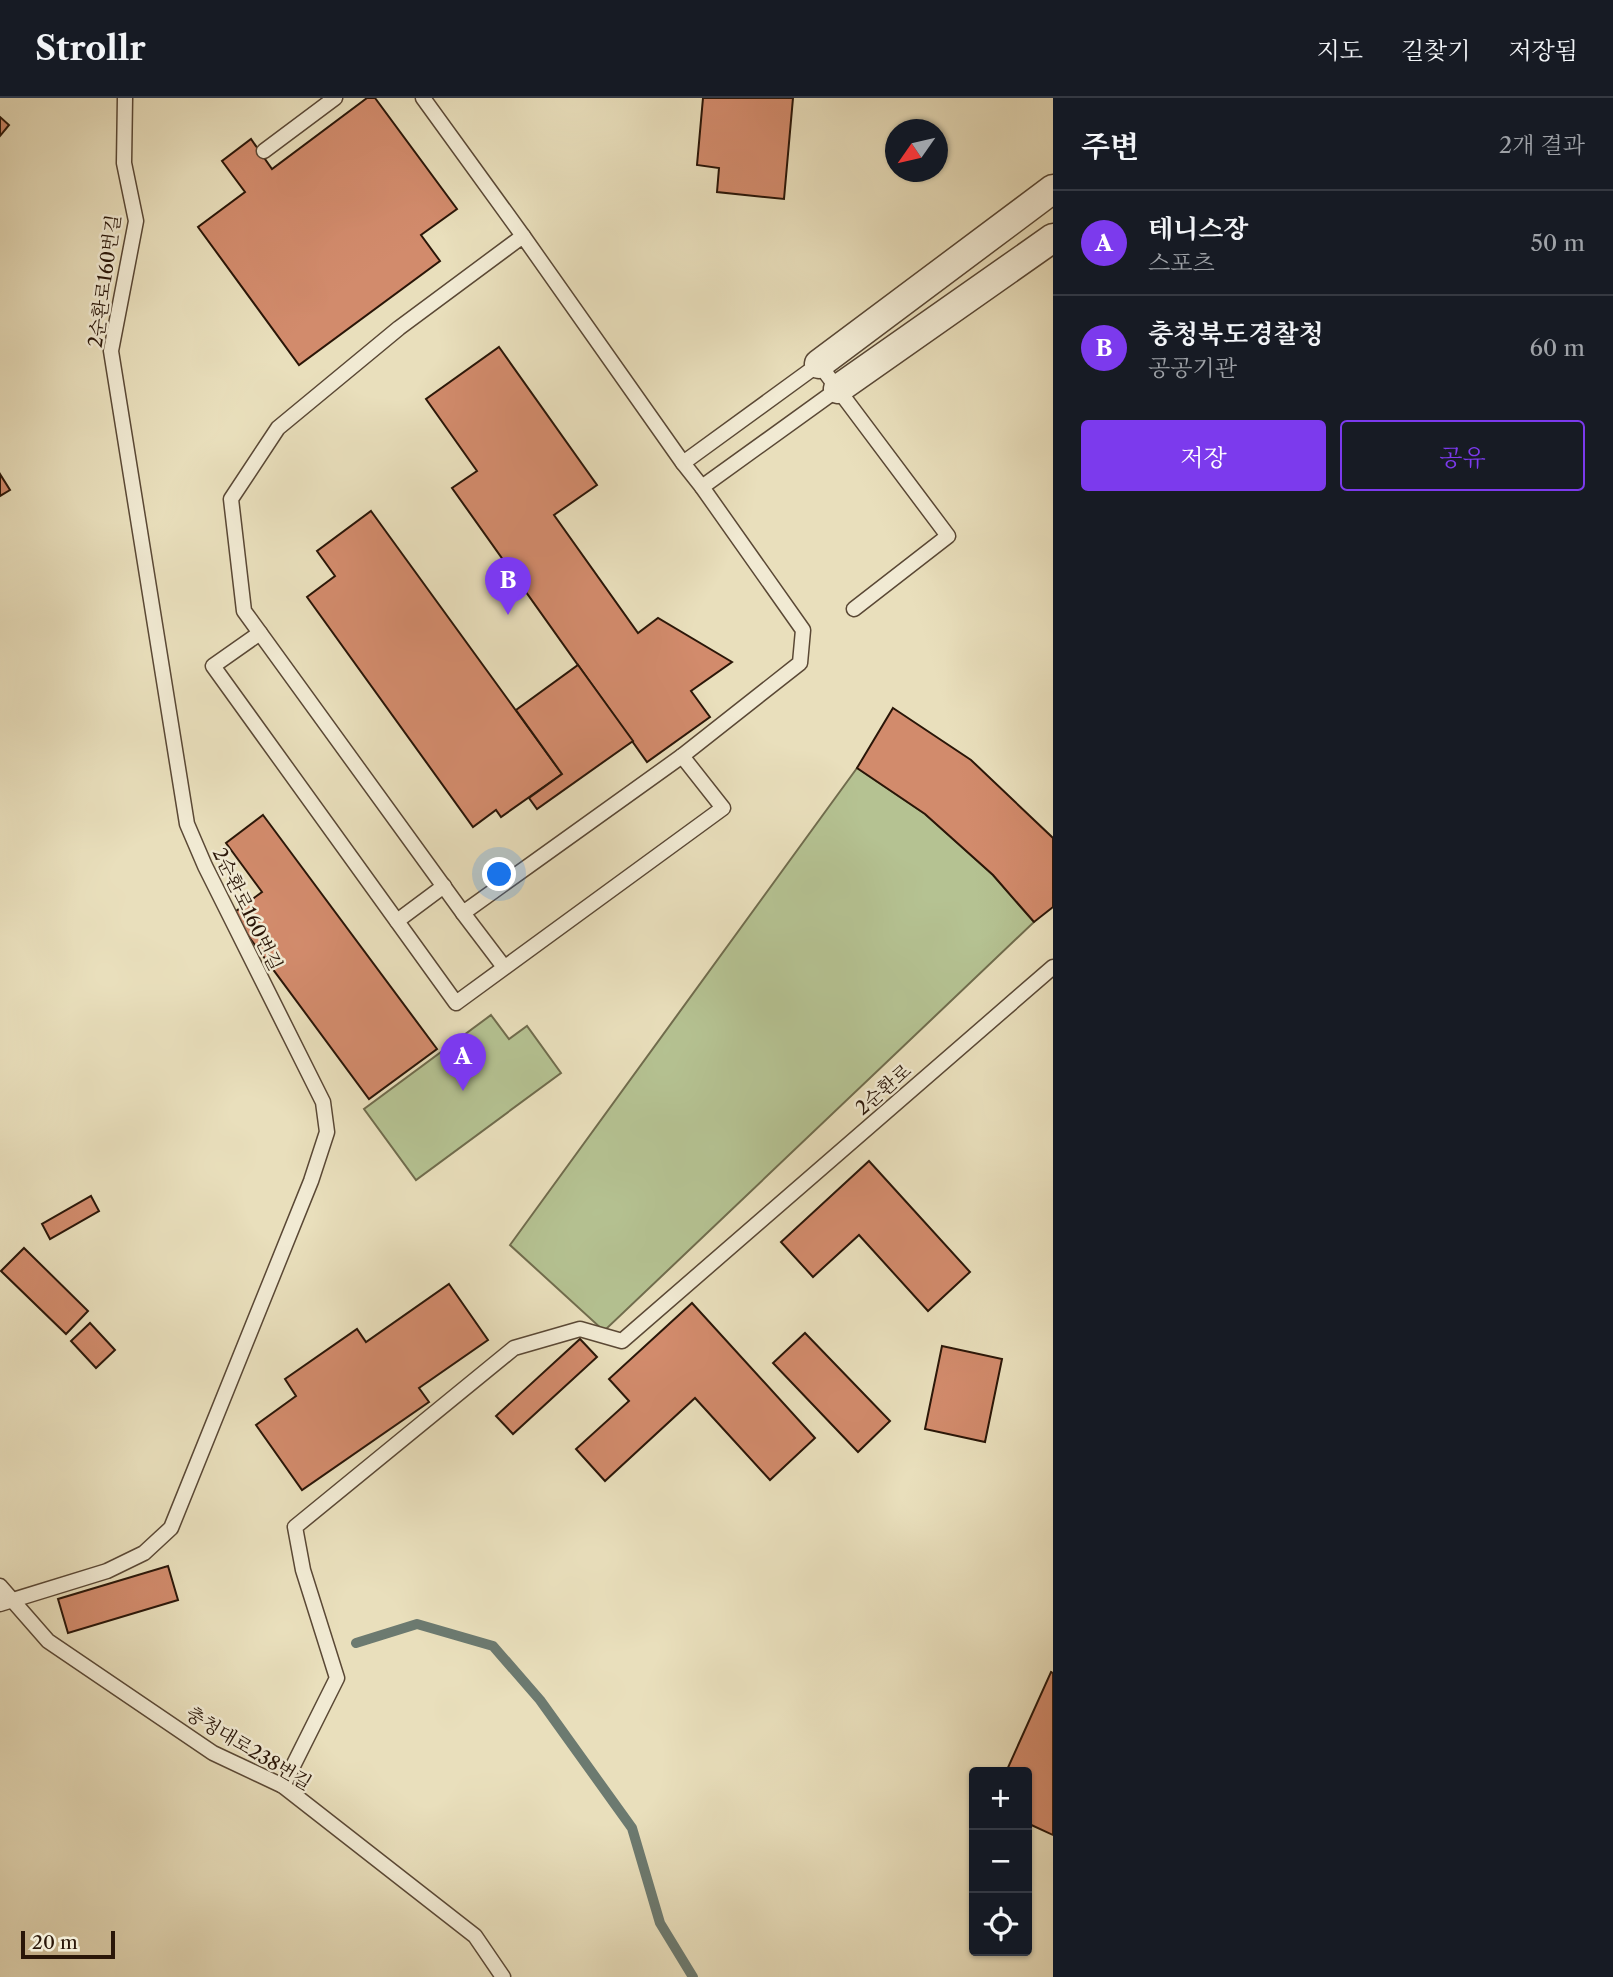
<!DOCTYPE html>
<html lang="ko">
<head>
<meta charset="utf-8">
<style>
	:root { --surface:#171b24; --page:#242831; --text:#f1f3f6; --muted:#9ea1a6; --line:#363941; --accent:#7c3aed }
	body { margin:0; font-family:"Libre Caslon Text","Noto Serif KR",serif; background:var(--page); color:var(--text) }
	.controls { position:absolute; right:21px; bottom:21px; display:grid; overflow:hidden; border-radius:7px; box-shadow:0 2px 5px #0004 }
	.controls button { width:63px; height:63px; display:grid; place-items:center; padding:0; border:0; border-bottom:2px solid var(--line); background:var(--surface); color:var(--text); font:35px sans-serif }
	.compass { position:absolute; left:885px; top:21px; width:63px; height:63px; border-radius:50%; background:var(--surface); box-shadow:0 2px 5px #0004; rotate:236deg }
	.scale { position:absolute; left:21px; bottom:18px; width:94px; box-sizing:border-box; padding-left:7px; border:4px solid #2a1608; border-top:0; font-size:19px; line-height:24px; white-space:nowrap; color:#2a1608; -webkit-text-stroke:5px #f1ead3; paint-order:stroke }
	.you { position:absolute; left:500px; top:777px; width:24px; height:24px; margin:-18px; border:5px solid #fff; border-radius:50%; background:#1a73e8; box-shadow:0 0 0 10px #1a73e833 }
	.badge { display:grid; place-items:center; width:46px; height:46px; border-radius:50%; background:var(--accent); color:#fff; font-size:23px; font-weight:700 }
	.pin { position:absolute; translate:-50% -58px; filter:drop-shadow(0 2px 4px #0008) }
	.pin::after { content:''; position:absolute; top:37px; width:24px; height:21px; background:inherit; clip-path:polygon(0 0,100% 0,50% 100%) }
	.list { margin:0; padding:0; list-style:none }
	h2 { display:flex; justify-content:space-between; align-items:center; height:91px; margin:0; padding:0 28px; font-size:30px }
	h2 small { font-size:23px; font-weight:400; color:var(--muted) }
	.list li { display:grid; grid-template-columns:46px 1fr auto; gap:21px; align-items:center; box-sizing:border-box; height:105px; padding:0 28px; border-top:2px solid var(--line) }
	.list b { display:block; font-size:26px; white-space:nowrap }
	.list p { margin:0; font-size:23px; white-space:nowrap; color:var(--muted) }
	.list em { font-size:23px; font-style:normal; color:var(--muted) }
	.actions { display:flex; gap:14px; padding:21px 28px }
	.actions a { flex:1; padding:16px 0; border:2px solid var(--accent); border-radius:7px; text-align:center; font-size:24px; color:var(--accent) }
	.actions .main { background:var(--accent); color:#fff }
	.icon { flex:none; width:38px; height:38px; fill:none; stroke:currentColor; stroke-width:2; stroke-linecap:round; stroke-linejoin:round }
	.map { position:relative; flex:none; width:1053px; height:1879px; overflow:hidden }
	header { display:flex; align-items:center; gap:42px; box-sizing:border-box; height:98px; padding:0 35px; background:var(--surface); border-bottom:2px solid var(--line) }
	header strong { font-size:33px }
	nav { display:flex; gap:38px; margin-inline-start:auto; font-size:24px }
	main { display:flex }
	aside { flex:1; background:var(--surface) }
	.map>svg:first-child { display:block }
</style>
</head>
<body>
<header>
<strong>Strollr</strong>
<nav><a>지도</a><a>길찾기</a><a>저장됨</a></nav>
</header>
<main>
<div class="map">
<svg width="1053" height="1879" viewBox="0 0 1053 1879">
	<rect width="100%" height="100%" fill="#e9dfbc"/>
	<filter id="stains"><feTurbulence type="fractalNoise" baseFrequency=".00286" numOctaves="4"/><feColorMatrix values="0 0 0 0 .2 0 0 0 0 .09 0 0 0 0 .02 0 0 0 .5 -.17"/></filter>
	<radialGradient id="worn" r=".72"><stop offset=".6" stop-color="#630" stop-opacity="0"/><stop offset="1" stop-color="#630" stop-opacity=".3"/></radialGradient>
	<g fill="#b5c292" stroke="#706c4d" stroke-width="2">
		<polygon points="857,670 925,716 993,777 1034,824 604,1233 510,1147"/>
		<polygon points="491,917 509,941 527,928 561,975 416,1082 364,1011"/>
	</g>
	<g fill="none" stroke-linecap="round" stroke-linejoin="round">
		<polyline stroke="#6c7a70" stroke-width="10" points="356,1545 417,1526 493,1548 540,1602 632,1730 660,1825 693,1879"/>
	</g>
	<g fill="#d28b6c" stroke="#2a1608" stroke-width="2">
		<polygon points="367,0 375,0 457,111 421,137 440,163 299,267 198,129 245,94 222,63 251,41 272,71"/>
		<polygon points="703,0 793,0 784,101 717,94 719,70 697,67"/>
		<polygon points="0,19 9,27 0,38"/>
		<polygon points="499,249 597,387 554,417 638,535 658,520 732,564 691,593 710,619 647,664 452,390 477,373 426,301"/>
		<polygon points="0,376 10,392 0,398"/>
		<polygon points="371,413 562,676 501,719 496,712 473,729 307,499 335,478 317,453"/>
		<polygon points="578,567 633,643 537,711 529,700 562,676 516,612"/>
		<polygon points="893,610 971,662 1053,740 1053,809 1034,824 993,777 925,716 857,670"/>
		<polygon points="263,717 437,951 369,1001 232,816 262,794 226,745"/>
		<polygon points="869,1063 970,1174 928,1213 859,1137 813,1179 781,1144"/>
		<polygon points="91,1098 99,1113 50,1141 42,1126"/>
		<polygon points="24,1150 88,1213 66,1236 1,1173"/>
		<polygon points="449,1186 488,1242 419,1290 429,1304 302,1392 256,1327 296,1298 285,1281 357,1231 366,1244"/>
		<polygon points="692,1205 815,1340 770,1382 695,1300 605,1383 576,1351 629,1303 609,1281"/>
		<polygon points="90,1225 115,1252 96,1270 71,1243"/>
		<polygon points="805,1235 890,1323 858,1354 773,1265"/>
		<polygon points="580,1241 597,1259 513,1336 496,1318"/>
		<polygon points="942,1248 1002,1261 985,1344 925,1331"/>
		<polygon points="168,1468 178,1502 68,1535 58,1501"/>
		<polygon points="1051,1574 1053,1575 1053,1737 1027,1725 1027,1674 1006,1674"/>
	</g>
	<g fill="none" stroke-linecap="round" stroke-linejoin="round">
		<defs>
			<g id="service">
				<polyline points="423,0 523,138"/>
				<polyline points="264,53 335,0"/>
				<polyline points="838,291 702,389 803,532 800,565 682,658 463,815 244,513 231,401 278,330 399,230 523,138 683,365 819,266 948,438 854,511"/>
				<polyline points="683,365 702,389"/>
				<polyline points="260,535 213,568 456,905 723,710 682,658"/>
				<polyline points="463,815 504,869"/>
				<polyline points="397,823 444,788"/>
				<polyline points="0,1488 48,1543 213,1655 283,1688 475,1838 503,1879"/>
				<polyline points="0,1506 107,1473 144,1455 171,1430 311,1083 327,1034 323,1004 205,768 187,726 111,253 136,123 124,65 125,0"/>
				<polyline points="283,1688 337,1580 303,1472 295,1429 514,1250 580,1231 622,1243 1053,869"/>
			</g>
			<g id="minor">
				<polyline points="819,266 1053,91"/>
				<polyline points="838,291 1053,140"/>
			</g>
		</defs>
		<use href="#service" stroke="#5a4835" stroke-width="17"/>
		<use href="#minor" stroke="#5a4835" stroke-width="31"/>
		<use href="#service" stroke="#f1ead3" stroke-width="14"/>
		<use href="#minor" stroke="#f1ead3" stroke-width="28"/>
	</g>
	<g text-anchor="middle" stroke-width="5" stroke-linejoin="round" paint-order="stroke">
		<g font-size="19" fill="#2a1608" stroke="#f1ead3">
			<text transform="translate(104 183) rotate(-82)" y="7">2순환로160번길</text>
			<text transform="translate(248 811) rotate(64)" y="7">2순환로160번길</text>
			<text transform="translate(883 991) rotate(-41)" y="7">2순환로</text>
			<text transform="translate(249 1650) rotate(31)" y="7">충청대로238번길</text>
		</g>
	</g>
	<rect width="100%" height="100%" filter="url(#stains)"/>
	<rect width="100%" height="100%" fill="url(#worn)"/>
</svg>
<div class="controls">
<button>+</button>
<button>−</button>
<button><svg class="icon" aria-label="locate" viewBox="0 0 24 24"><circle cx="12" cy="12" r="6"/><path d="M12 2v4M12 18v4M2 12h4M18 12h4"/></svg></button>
</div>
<svg class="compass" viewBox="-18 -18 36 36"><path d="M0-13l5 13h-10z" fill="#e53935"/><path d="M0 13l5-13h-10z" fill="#9ea1a6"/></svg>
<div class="scale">20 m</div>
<div class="you"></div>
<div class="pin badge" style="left:463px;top:993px">A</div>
<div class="pin badge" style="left:508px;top:517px">B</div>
</div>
<aside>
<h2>주변<small>2개 결과</small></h2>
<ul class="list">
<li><span class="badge">A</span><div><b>테니스장</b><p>스포츠</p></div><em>50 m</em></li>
<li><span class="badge">B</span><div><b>충청북도경찰청</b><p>공공기관</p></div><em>60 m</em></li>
</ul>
<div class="actions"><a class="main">저장</a><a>공유</a></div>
</aside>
</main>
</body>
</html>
